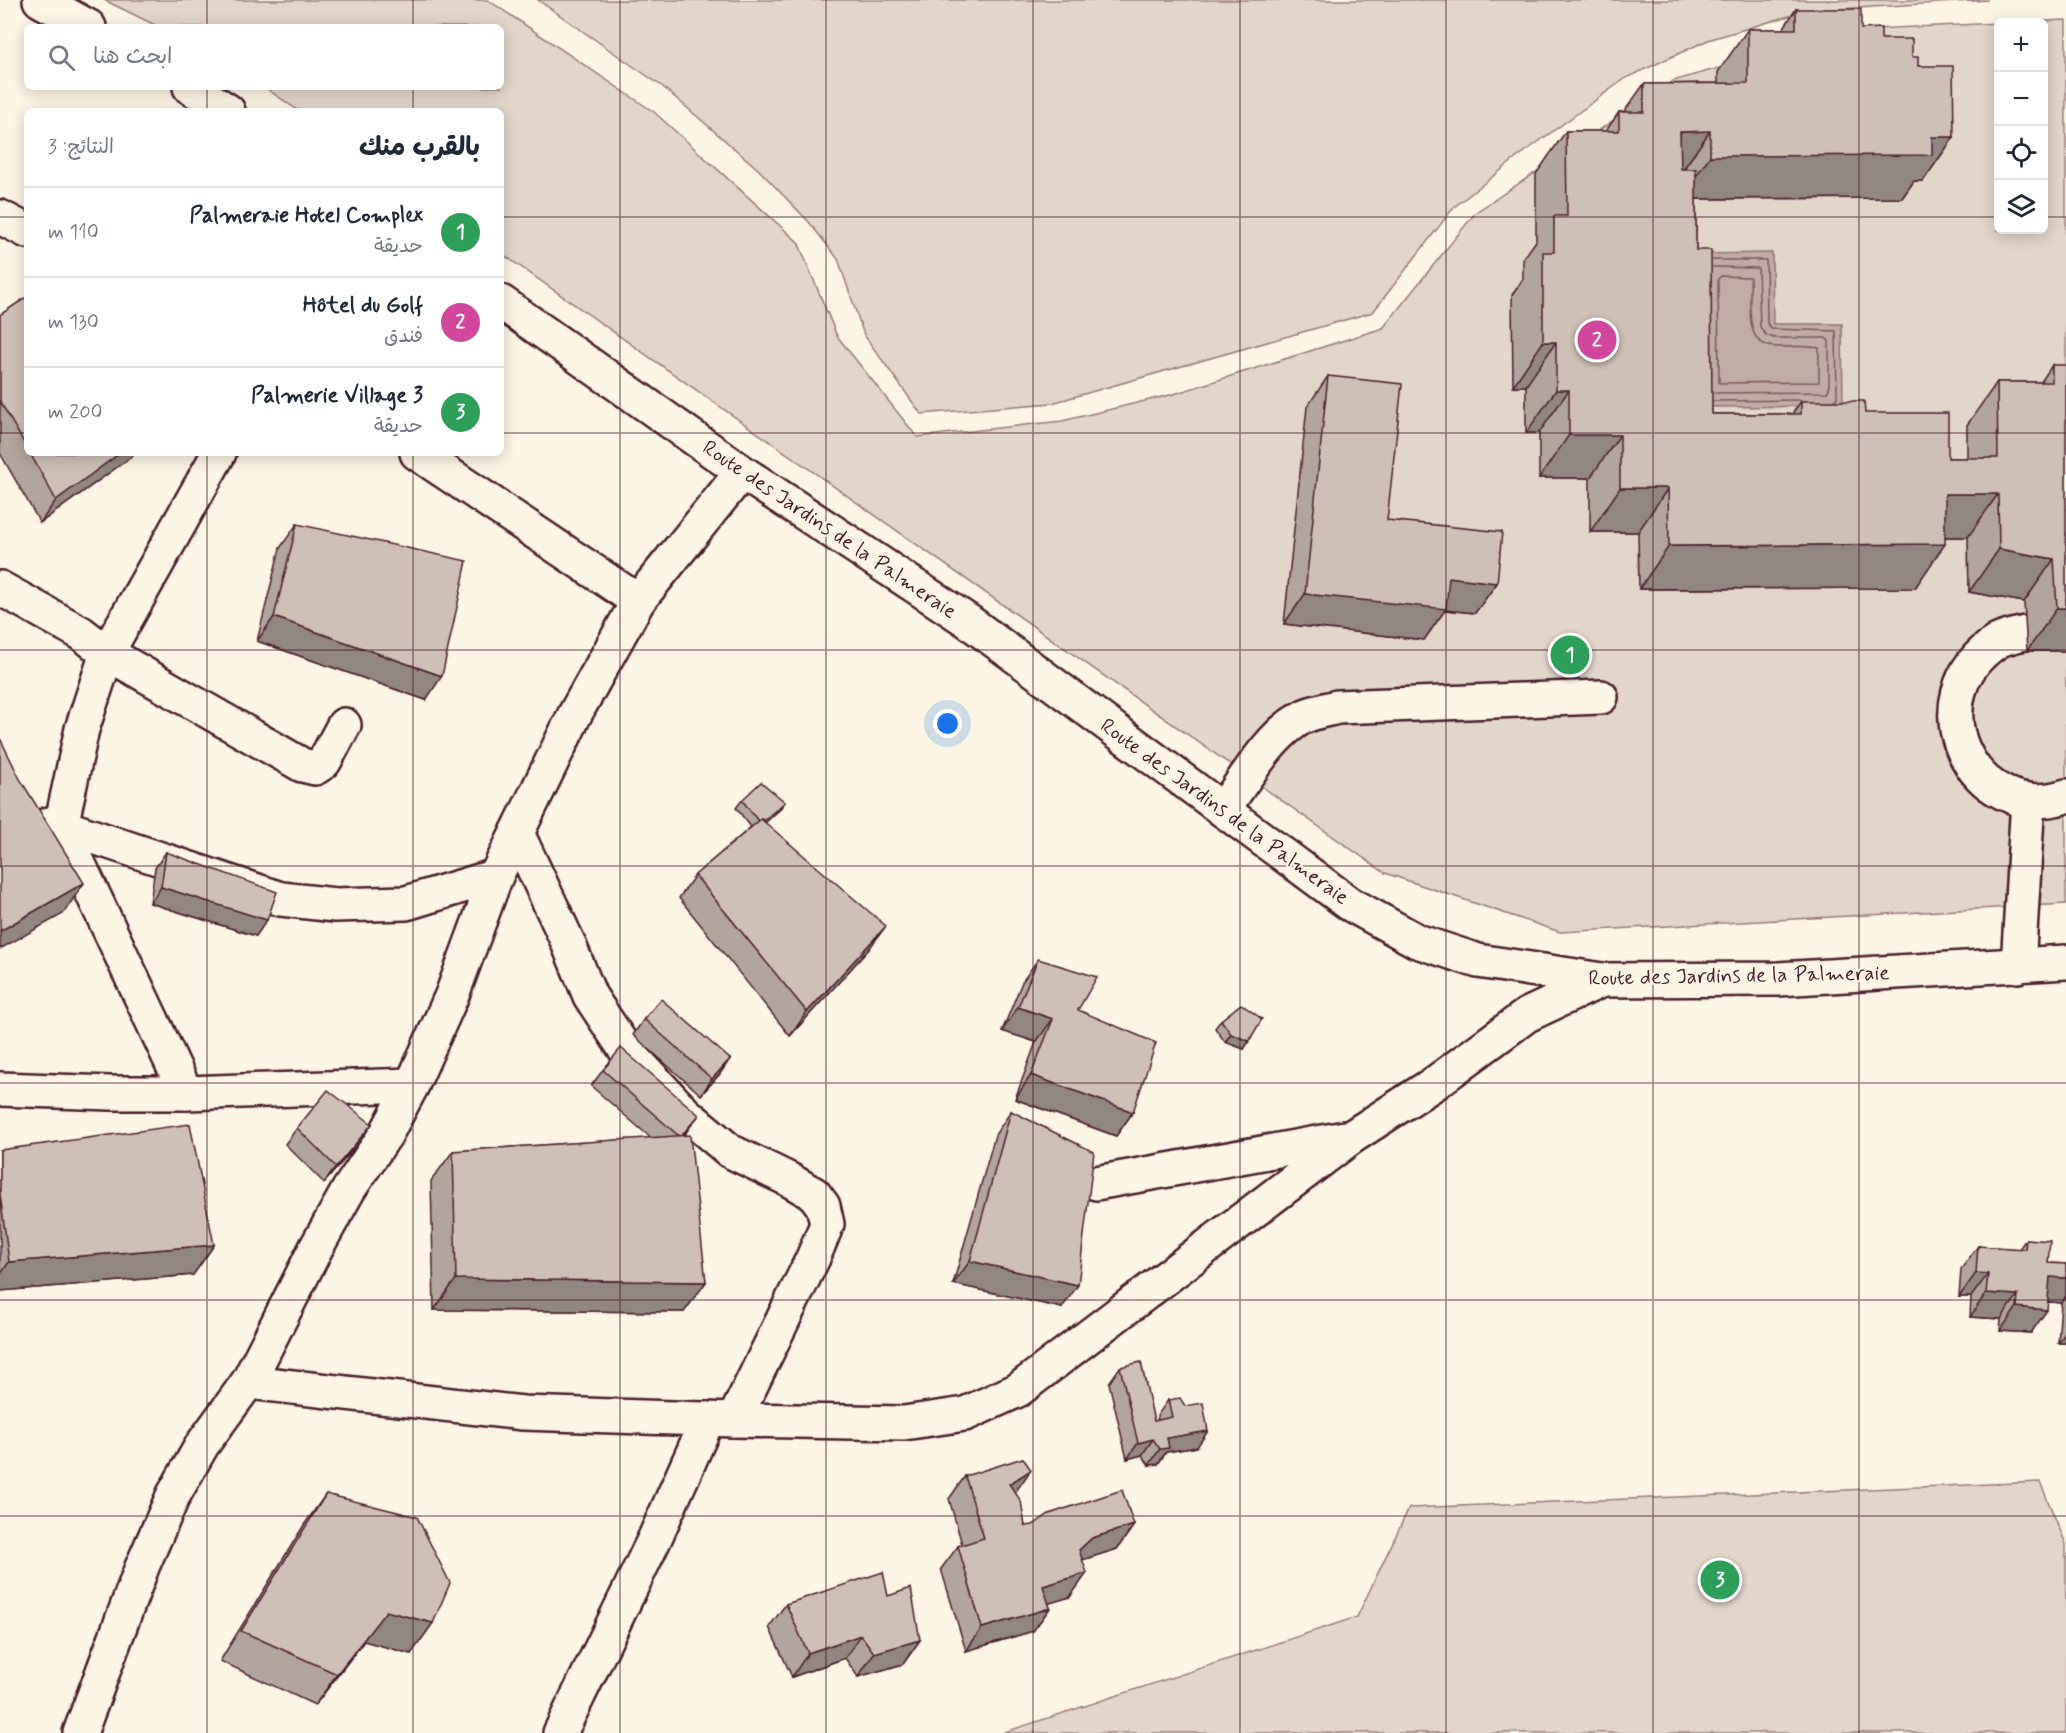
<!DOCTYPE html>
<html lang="ar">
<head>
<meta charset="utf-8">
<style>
	:root { --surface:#fff; --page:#f2f2f3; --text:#1f2937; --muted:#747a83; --line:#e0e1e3; --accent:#1f6fb2 }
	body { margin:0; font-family:Mynerve,"Playpen Sans Arabic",sans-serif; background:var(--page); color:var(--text); direction:rtl }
	.controls { position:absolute; right:18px; top:18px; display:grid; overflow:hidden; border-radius:9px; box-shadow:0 3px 15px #0003 }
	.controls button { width:54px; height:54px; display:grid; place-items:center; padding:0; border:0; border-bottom:2px solid var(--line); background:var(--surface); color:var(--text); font:30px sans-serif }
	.you { position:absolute; left:948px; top:724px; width:21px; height:21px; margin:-15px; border:4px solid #fff; border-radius:50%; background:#1a73e8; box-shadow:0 0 0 9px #1a73e833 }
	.badge { display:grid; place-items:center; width:39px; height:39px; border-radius:50%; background:var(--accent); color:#fff; font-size:20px; font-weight:700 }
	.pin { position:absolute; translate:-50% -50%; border:3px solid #fff; box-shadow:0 2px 6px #0006 }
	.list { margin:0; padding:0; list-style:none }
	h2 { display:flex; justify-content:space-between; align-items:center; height:78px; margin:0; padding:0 24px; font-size:26px }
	h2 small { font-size:20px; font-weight:400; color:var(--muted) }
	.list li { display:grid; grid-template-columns:39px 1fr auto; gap:18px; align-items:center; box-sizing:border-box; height:90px; padding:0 24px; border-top:2px solid var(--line) }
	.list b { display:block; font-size:22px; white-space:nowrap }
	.list p { margin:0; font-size:20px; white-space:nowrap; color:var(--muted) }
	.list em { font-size:20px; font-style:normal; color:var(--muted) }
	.icon { flex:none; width:33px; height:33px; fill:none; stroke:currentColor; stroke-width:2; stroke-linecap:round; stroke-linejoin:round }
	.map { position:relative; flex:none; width:2066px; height:1733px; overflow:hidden; direction:ltr }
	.search { position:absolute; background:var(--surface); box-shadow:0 3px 15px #0003; left:24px; top:24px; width:480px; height:66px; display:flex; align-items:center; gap:15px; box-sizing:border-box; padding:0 21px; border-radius:9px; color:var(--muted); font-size:22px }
	.panel { position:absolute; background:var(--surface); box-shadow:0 3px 15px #0003; left:24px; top:108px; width:480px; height:348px; border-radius:9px; direction:rtl }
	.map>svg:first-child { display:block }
</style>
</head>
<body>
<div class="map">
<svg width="2066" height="1733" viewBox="0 0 2066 1733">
	<rect width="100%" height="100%" fill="#fcf5e5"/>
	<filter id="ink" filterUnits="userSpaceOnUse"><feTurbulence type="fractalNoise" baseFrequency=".0167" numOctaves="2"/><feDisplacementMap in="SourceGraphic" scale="12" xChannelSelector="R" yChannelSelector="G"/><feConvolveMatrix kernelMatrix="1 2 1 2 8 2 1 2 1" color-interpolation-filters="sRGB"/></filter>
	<g filter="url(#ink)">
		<g fill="#e2d5ca" stroke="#967a7a" stroke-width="1.5">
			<polygon points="104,0 488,0 654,112 798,242 837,336 917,437 1062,421 1174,394 1383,328 1476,212 1673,81 1853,30 1998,23 1998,230 2044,230 2044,22 2016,22 2066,20 2066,904 1560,932 1385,873 501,253 501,111 299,111 264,87 501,87 501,27 159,27"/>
			<polygon points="538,0 1988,0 1806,11 1708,40 1626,78 1519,156 1454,207 1373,312 1052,403 921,414 864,335 838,259 809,222 758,169 663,87"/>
			<polygon points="2040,1482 2066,1544 2066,1733 1002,1733 1357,1617 1409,1508"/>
		</g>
		<polygon fill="#c0aca5" stroke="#917474" stroke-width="1.5" points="1772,253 1773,324 1842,324 1843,406 1696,407 1695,254"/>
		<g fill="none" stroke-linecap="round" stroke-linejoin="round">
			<g stroke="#79575c" stroke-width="1.5">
				<polyline points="1713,260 1766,260 1767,323 1771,329 1836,331 1837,397 1835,400"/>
				<polyline points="1713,267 1758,268 1760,327 1766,335 1774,338 1826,338 1829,341 1829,389 1827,392 1713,393"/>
				<path d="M1721 276 1750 277C1752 301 1741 347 1777 347 1790 347 1806 345 1819 348V382L1719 383 1718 279Z"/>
				<polyline points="1713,401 1800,400"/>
			</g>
			<defs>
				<g id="minor">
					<polyline points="40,0 89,27"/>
					<polyline points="190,87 228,111"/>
					<polyline points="0,217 27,231"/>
					<polyline points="501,302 742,472 968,621 1350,904 1417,941 1478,961 1602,980 1778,979 2066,962"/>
					<polyline points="417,453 638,601"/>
					<polyline points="0,588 81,633 107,653 302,765 315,768 324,762 344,725"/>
					<path d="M2025 633C2016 635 2006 637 1998 641 1911 696 1971 827 2066 796"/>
					<path d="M1223 810C1244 780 1272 732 1305 716 1315 712 1326 710 1337 707L1601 697"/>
					<polyline points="49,824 61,826 281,899 335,905 406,903 496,876"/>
					<polyline points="517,833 567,940 590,996 625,1049 685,1113 730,1151 788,1179 814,1194 823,1206 827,1224 813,1258 734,1420"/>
					<polyline points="2018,966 2028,800"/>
					<polyline points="0,1089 110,1093 186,1093 412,1085"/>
					<polyline points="186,1093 61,826 82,729 107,653 219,453"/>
					<polyline points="1096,1183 1345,1138"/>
					<polyline points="248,1382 523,1413 734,1420 904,1423 965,1414 1018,1390 1350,1138 1435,1083 1527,1015 1602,980"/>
					<polyline points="80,1733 142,1567 173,1496 202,1445 248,1382 316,1248 349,1189 386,1134 412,1085 452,995 496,876 575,714 638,601 742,472"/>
					<polyline points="560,1733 654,1540 708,1419"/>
				</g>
			</defs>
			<use href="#minor" stroke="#4a1f2b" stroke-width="38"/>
			<use href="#minor" stroke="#fcf5e5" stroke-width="33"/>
		</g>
		<g fill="#b2a59d" stroke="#4a1f2b" stroke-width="1.5">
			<polygon points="1796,9 1861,29 1881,39 1912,57 1918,66 1954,137 1923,181 1914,181 1902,198 1696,199 1696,250 1712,414 1792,414 1801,401 1865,413 1948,458 1967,458 1967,425 1997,382 2041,382 2052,365 2066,651 2027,651 2024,602 1969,592 1968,537 1945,537 1915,588 1639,589 1638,532 1590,532 1590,478 1539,478 1539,433 1526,433 1526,386 1513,386 1512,295 1523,279 1523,259 1536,241 1536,174 1566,131 1606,131 1619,112 1624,112 1644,84 1718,83 1718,72 1748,29 1783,29"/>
			<polygon points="27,297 27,453 134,453 131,457 40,523 0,453 0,315"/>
			<polygon points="1328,376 1387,520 1497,583 1475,613 1445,610 1424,640 1284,624 1307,407"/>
			<polygon points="297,524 426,700 257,641 280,548"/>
			<polygon points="742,800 779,810 765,823 869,949 790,1036 679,898 695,875 751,827 736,808"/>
			<polygon points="166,852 256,936 150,903 155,868"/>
			<polygon points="1038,959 1078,1010 1133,1112 1116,1136 1015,1099 1036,1042 1002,1031 1022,982"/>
			<polygon points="644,1019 730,1059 719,1075 701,1095 633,1035"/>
			<polygon points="1221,1020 1249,1041 1244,1049 1225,1042 1215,1028"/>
			<polygon points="603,1070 687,1131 683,1135 706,1282 684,1312 434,1310 431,1181 453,1151 651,1138 591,1086"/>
			<polygon points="1011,1111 1062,1308 953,1284 995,1135"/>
			<polygon points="297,1128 361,1140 324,1183 285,1144"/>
			<polygon points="0,1150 214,1245 193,1275 0,1291"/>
			<polygon points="2026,1239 2048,1263 2066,1264 2066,1343 2058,1343 2061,1303 2048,1302 2031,1333 2000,1331 2001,1319 1970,1317 1971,1297 1959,1297 1961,1269 1978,1246 2019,1249"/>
			<polygon points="1120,1367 1154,1421 1157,1420 1157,1416 1168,1400 1197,1447 1166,1452 1158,1464 1149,1465 1142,1455 1127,1459 1109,1383"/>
			<polygon points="965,1476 1015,1493 1025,1526 1134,1525 1117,1549 1082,1560 1070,1597 1048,1603 1050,1608 1033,1631 966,1651 941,1569 958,1546 962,1544 949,1499"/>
			<polygon points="326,1494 433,1623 411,1654 364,1641 315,1705 220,1661 304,1525"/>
			<polygon points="888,1596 920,1640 903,1664 858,1677 845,1658 792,1677 769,1627 786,1604"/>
		</g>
		<g fill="#918680" stroke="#4a1f2b" stroke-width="1.5">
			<polygon points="1710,131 1680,174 1680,132"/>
			<polygon points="1932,137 1954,137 1923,181 1914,181 1902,198 1680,199 1710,156"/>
			<polygon points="1543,342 1556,342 1526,386 1513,386"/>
			<polygon points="1556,390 1569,390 1539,433 1526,433"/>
			<polygon points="1569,435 1620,435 1590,478 1539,478"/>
			<polygon points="120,453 134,453 131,457 40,523 56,500"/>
			<polygon points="1620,488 1668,488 1638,532 1590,532"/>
			<polygon points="1945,494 1998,494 1968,537 1915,537"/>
			<polygon points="1945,544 1915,588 1639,589 1669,546"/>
			<polygon points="1999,549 2054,559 2024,602 1969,592"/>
			<polygon points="1449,577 1497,583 1475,613 1445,610 1424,640 1284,624 1305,594"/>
			<polygon points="2057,608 2066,608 2066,651 2027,651"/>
			<polygon points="274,617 442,676 426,700 257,641"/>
			<polygon points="785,802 779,810 755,831 760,823"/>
			<polygon points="84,883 63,914 0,949 0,931"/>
			<polygon points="161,887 267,920 256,936 150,903"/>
			<polygon points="886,926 869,949 790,1036 807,1012"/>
			<polygon points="1018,1007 1053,1019 1036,1042 1002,1031"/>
			<polygon points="1231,1034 1249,1041 1244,1049 1225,1042"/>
			<polygon points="730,1059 719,1075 701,1095 712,1079"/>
			<polygon points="1031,1075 1133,1112 1116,1136 1015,1099"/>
			<polygon points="699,1115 687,1131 669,1153 680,1137"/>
			<polygon points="372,1124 361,1140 324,1183 336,1167"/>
			<polygon points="214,1245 193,1275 0,1291 0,1275 9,1262"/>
			<polygon points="970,1261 1078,1285 1062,1308 953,1284"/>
			<polygon points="1976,1273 1988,1274 1971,1297 1959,1297"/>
			<polygon points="2050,1277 2066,1278 2066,1296 2061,1303 2033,1300"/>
			<polygon points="456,1279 706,1282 684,1312 434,1310"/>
			<polygon points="1986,1293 2018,1295 2001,1319 1970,1317"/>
			<polygon points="2017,1307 2047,1310 2031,1333 2000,1331"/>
			<polygon points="2066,1332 2066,1343 2058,1343"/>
			<polygon points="1208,1431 1197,1447 1166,1452 1158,1464 1149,1465 1167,1438"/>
			<polygon points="1153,1439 1142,1455 1127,1459 1138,1443"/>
			<polygon points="1031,1470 1014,1494 1009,1484"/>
			<polygon points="1134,1525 1117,1549 1076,1562 1079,1550 1092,1538"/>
			<polygon points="1087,1573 1070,1597 1027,1610 1043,1586"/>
			<polygon points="1050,1608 1033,1631 966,1651 982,1628"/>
			<polygon points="386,1611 433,1623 411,1654 364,1641 315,1705 337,1674"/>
			<polygon points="861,1635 845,1658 792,1677 808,1653"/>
			<polygon points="920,1640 903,1664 858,1677 874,1653"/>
		</g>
		<g fill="#cfc0b7" stroke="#4a1f2b" stroke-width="1.5">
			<polygon points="1796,9 1861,9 1861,29 1881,28 1881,39 1912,39 1912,57 1918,57 1918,66 1953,66 1954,137 1932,137 1932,155 1710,156 1710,131 1680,132 1681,169 1696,169 1696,250 1711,250 1712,414 1801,414 1801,401 1864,401 1865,413 1948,413 1948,458 1998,458 1997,382 2052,382 2052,365 2066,365 2066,608 2057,608 2054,559 1999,549 1998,494 1945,494 1945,544 1669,546 1668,488 1620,488 1620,435 1569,435 1569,390 1556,390 1556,342 1543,342 1543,252 1554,252 1554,216 1567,216 1566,131 1619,131 1619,112 1644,112 1644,84 1748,83 1748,29 1796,29"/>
			<polygon points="27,297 27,448 0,401 0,315"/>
			<polygon points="1328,376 1402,384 1387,520 1502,532 1497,583 1449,577 1446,609 1305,594"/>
			<polygon points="30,453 120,453 56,500"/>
			<polygon points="297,524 467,561 442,676 274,617"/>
			<polygon points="0,738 20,779 84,883 0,931"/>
			<polygon points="761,782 785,802 763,821 761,819 758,821 742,800"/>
			<polygon points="761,819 886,926 807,1012 695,875"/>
			<polygon points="166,852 277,892 267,920 161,887"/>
			<polygon points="1038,959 1097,977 1078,1010 1156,1043 1133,1112 1031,1075 1053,1019 1018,1007"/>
			<polygon points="661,999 730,1059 712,1079 644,1019"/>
			<polygon points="1241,1004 1262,1019 1249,1041 1231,1034 1221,1020"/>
			<polygon points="621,1048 699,1115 681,1136 679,1136 603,1070"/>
			<polygon points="328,1090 372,1124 336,1167 297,1128"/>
			<polygon points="1011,1111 1094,1152 1078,1285 970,1261"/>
			<polygon points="190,1124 214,1245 9,1262 0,1194 0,1150"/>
			<polygon points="690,1135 706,1282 456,1279 453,1151"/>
			<polygon points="2026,1239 2050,1241 2048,1263 2066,1264 2066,1278 2050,1277 2047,1310 2017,1307 2018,1295 1986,1293 1988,1274 1976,1273 1978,1246 2025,1249"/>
			<polygon points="1141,1362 1154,1421 1172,1417 1168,1400 1180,1398 1185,1406 1203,1403 1208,1431 1167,1438 1169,1448 1160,1449 1153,1439 1138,1443 1120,1367"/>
			<polygon points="1023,1458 1031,1470 1009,1484 1021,1501 1025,1526 1033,1525 1049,1514 1122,1490 1134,1525 1092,1538 1079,1550 1087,1573 1043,1586 1050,1608 982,1628 958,1546 984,1538 965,1476"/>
			<polygon points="326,1494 417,1517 450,1583 433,1623 386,1611 337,1674 241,1631"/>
			<polygon points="883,1572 888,1596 911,1588 920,1640 874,1653 861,1635 808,1653 786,1604"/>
		</g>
	</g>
	<path fill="none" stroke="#4a1f2b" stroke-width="1.5" stroke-opacity="0.55" d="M207 0V27M413 0V27M620 0V1733M826 0V1733M1033 0V1733M1240 0V1733M1446 0V1733M1653 0V1733M1859 0V1733M207 87V111M413 87V111M0 217H27M501 217H1998M2044 217H2066M0 433H27M501 433H2066M207 453V1733M413 453V1733M0 650H2066M0 866H2066M0 1083H2066M0 1300H2066M0 1516H2066"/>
	<g text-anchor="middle" stroke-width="4.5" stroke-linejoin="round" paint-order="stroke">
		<g font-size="21" fill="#4a1f2b" stroke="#fcf5e5">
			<text transform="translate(830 529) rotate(34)" y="7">Route des Jardins de la Palmeraie</text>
			<text transform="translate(1225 811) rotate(36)" y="7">Route des Jardins de la Palmeraie</text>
			<text transform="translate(1739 975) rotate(-1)" y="7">Route des Jardins de la Palmeraie</text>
		</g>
	</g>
</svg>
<div class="controls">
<button>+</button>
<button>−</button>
<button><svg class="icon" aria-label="locate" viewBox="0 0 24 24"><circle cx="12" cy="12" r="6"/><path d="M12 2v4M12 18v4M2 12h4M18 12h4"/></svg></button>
<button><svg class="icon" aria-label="layers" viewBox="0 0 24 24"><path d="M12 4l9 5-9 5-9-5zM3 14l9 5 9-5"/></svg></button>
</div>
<div class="you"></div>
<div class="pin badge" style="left:1570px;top:655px;background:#2e9e5b">1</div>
<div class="pin badge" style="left:1597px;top:340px;background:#d1479c">2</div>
<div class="pin badge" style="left:1720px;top:1580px;background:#2e9e5b">3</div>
<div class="search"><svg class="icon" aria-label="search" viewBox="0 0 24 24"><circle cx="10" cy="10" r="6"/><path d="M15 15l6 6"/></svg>ابحث هنا</div>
<section class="panel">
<h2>بالقرب منك<small>النتائج: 3</small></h2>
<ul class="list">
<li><span class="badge" style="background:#2e9e5b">1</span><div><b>Palmeraie Hotel Complex</b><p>حديقة</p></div><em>110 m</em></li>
<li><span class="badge" style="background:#d1479c">2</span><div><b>Hôtel du Golf</b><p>فندق</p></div><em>130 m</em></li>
<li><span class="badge" style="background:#2e9e5b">3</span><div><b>Palmerie Village 3</b><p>حديقة</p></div><em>200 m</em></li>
</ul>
</section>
</div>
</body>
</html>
